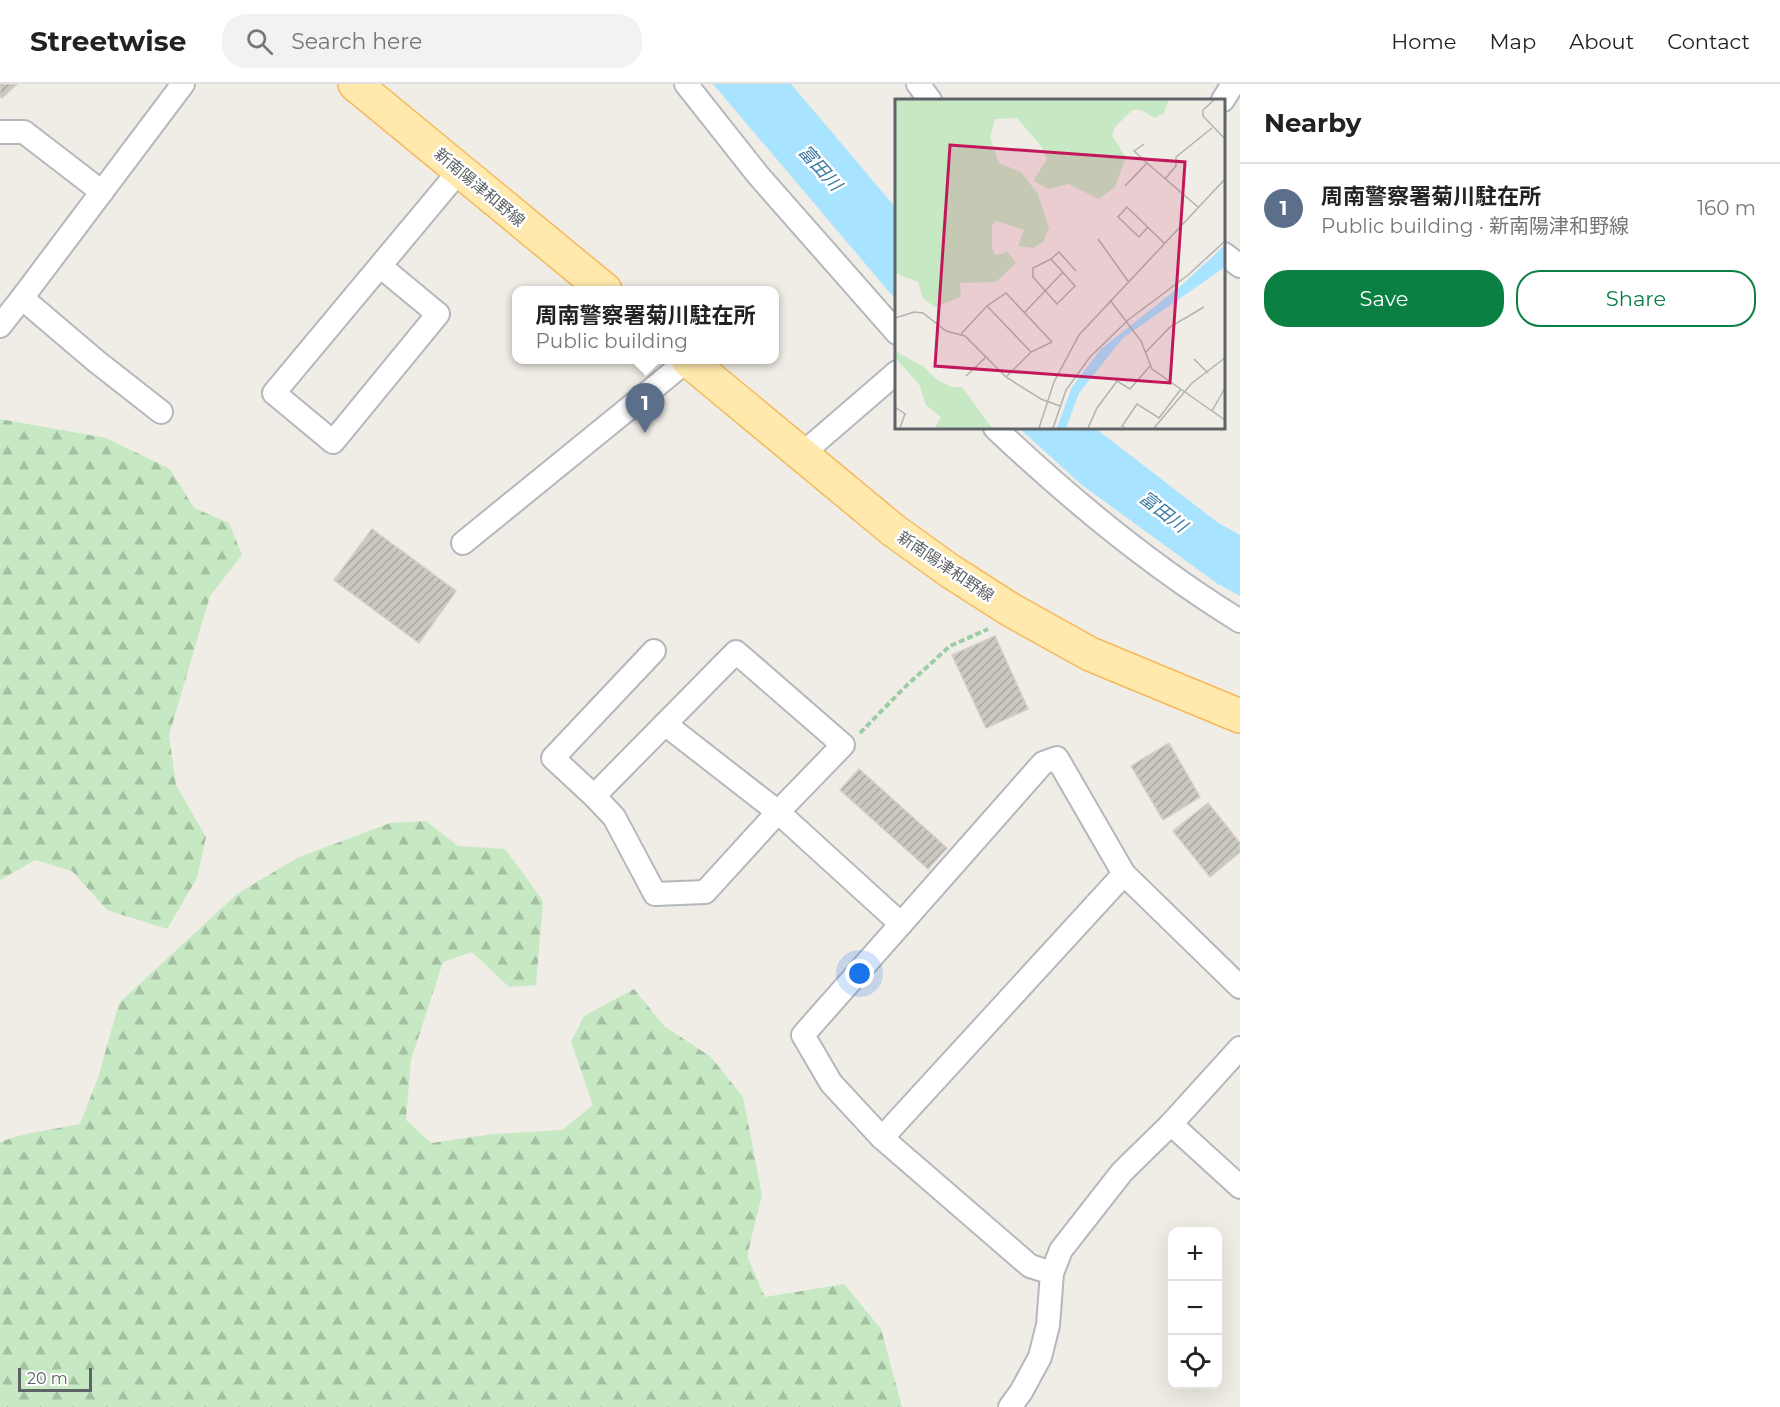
<!DOCTYPE html>
<html lang="en">
<head>
<meta charset="utf-8">
<style>
	:root { --surface:#fff; --page:#f2f2f2; --text:#222; --muted:#767676; --line:#e0e0e0; --accent:#0b8043 }
	body { margin:0; font-family:Montserrat,"Noto Sans JP",sans-serif; background:var(--page); color:var(--text) }
	.controls { position:absolute; right:18px; bottom:18px; display:grid; overflow:hidden; border-radius:12px; box-shadow:0 6px 24px #0002 }
	.controls button { width:54px; height:54px; display:grid; place-items:center; padding:0; border:0; border-bottom:2px solid var(--line); background:var(--surface); color:var(--text); font:30px sans-serif }
	.scale { position:absolute; left:18px; bottom:15px; width:74px; box-sizing:border-box; padding-left:6px; border:3px solid #5e6367; border-top:0; font-size:16px; line-height:21px; white-space:nowrap; color:#5e6367; -webkit-text-stroke:4px #fff; paint-order:stroke }
	.you { position:absolute; left:860px; top:890px; width:21px; height:21px; margin:-15px; border:4px solid #fff; border-radius:50%; background:#1a73e8; box-shadow:0 0 0 9px #1a73e833 }
	.badge { display:grid; place-items:center; width:39px; height:39px; border-radius:50%; background:var(--accent); color:#fff; font-size:20px; font-weight:700 }
	.pin { position:absolute; translate:-50% -50px; filter:drop-shadow(0 2px 3px #0008) }
	.pin::after { content:''; position:absolute; top:32px; width:21px; height:18px; background:inherit; clip-path:polygon(0 0,100% 0,50% 100%) }
	.popup { position:absolute; left:512px; top:202px; width:267px; height:78px; box-sizing:border-box; display:grid; place-content:center; border-radius:12px; background:var(--surface); filter:drop-shadow(0 2px 4px #0005); font-size:20px; white-space:nowrap; color:var(--muted) }
	.popup b { font-size:22px; color:var(--text) }
	.popup::after { content:''; position:absolute; left:50%; top:100%; margin-left:-12px; border:12px solid transparent; border-top-color:var(--surface) }
	.list { margin:0; padding:0; list-style:none }
	h2 { display:flex; justify-content:space-between; align-items:center; height:78px; margin:0; padding:0 24px; font-size:26px }
	h2 small { font-size:20px; font-weight:400; color:var(--muted) }
	.list li { display:grid; grid-template-columns:39px 1fr auto; gap:18px; align-items:center; box-sizing:border-box; height:90px; padding:0 24px; border-top:2px solid var(--line) }
	.list b { display:block; font-size:22px; white-space:nowrap }
	.list p { margin:0; font-size:20px; white-space:nowrap; color:var(--muted) }
	.list em { font-size:20px; font-style:normal; color:var(--muted) }
	.actions { display:flex; gap:12px; padding:18px 24px }
	.actions a { flex:1; padding:14px 0; border:2px solid var(--accent); border-radius:24px; text-align:center; font-size:21px; color:var(--accent) }
	.actions .main { background:var(--accent); color:#fff }
	.icon { flex:none; width:33px; height:33px; fill:none; stroke:currentColor; stroke-width:2; stroke-linecap:round; stroke-linejoin:round }
	.map { position:relative; flex:none; width:1240px; height:1323px; overflow:hidden }
	header { display:flex; align-items:center; gap:36px; box-sizing:border-box; height:84px; padding:0 30px; background:var(--surface); border-bottom:2px solid var(--line) }
	header strong { font-size:28px }
	nav { display:flex; gap:33px; margin-inline-start:auto; font-size:21px }
	.search { width:420px; height:54px; background:var(--page); display:flex; align-items:center; gap:15px; box-sizing:border-box; padding:0 21px; border-radius:24px; color:var(--muted); font-size:22px }
	main { display:flex }
	aside { flex:1; background:var(--surface) }
	.map>svg:first-child { display:block }
</style>
</head>
<body>
<header>
<strong>Streetwise</strong>
<div class="search"><svg class="icon" aria-label="search" viewBox="0 0 24 24"><circle cx="10" cy="10" r="6"/><path d="M15 15l6 6"/></svg>Search here</div>
<nav><a>Home</a><a>Map</a><a>About</a><a>Contact</a></nav>
</header>
<main>
<div class="map">
<svg width="1240" height="1323" viewBox="0 0 1240 1323">
	<defs>
		<pattern id="forest-firs" width="22" height="20" patternUnits="userSpaceOnUse" patternTransform="scale(1.5)"><rect width="22" height="20" fill="#c6e8c2"/><path d="M5 1l3.5 6h-7zM16 11l3.5 6h-7z" fill="#a4c0a1"/></pattern>
		<pattern id="building-hatch" width="6" height="6" patternUnits="userSpaceOnUse" patternTransform="scale(1.5)"><rect width="6" height="6" fill="#cbc8c2"/><path d="M-1 1l2-2M0 6l6-6M5 7l2-2" fill="none" stroke="#a8a6a1"/></pattern>
	</defs>
	<rect width="100%" height="100%" fill="#f0ede6"/>
	<g fill="url(#forest-firs)">
		<polygon points="0,335 106,354 170,385 194,424 229,439 242,471 210,512 169,651 176,701 206,753 197,794 167,845 107,826 72,787 35,776 0,796"/>
		<polygon points="426,737 458,762 505,765 543,817 536,901 509,903 472,868 443,878 411,976 406,1036 431,1059 493,1050 562,1046 593,1021 571,958 584,932 634,905 664,942 711,973 743,1013 762,1111 747,1172 765,1213 844,1200 881,1245 902,1323 0,1323 0,1058 21,1051 80,1040 98,994 119,919 237,810 297,774 390,739"/>
	</g>
	<g fill="#a8e3ff">
		<polygon points="713,0 791,0 896,124 896,216"/>
		<polygon points="1019,344 1095,344 1217,438 1240,451 1240,512 1218,500 1082,401"/>
	</g>
	<g fill="url(#building-hatch)" stroke="#d6cec4" stroke-width="1.5">
		<polygon points="0,0 17,0 2,14 0,12"/>
		<polygon points="372,445 456,507 419,559 334,496"/>
		<polygon points="995,552 1028,625 986,644 952,571"/>
		<polygon points="1169,659 1200,713 1163,736 1131,682"/>
		<polygon points="859,685 947,764 928,785 840,706"/>
		<polygon points="1208,719 1240,759 1240,768 1210,793 1173,747"/>
	</g>
	<g fill="none" stroke-linecap="round" stroke-linejoin="round">
		<defs>
			<g id="minor">
				<polyline points="686,0 758,91 897,249"/>
				<polyline points="918,0 930,16"/>
				<polyline points="1223,16 1233,0"/>
				<polyline points="0,48 24,48 102,108"/>
				<polyline points="1224,170 1240,182"/>
				<polyline points="380,182 438,230 333,358 274,309 460,86"/>
				<polyline points="22,214 183,0"/>
				<polyline points="0,242 22,214 96,277 161,328"/>
				<path d="M995 344C1070 415 1152 483 1240 537"/>
				<polyline points="802,370 897,288"/>
				<polyline points="463,459 688,276"/>
				<polyline points="665,640 778,728 901,840"/>
				<polyline points="594,712 614,733 655,810 705,808 778,728 843,661 736,568 594,712 553,674 654,567"/>
				<polyline points="1171,1040 1240,1103"/>
				<polyline points="882,1054 1124,790"/>
				<polyline points="1052,1189 1030,1182 882,1054 831,999 803,951 1043,679 1057,674 1124,790 1240,903"/>
				<polyline points="1010,1323 1021,1308 1040,1273 1048,1241 1052,1189 1061,1166 1122,1088 1171,1040 1240,964"/>
			</g>
			<g id="primary">
				<polyline points="355,0 605,206"/>
				<polyline points="688,276 893,446 950,487 1011,526 1090,570 1240,632"/>
			</g>
		</defs>
		<use href="#minor" stroke="#b4b7bb" stroke-width="26"/>
		<use href="#primary" stroke="#f6b959" stroke-width="36"/>
		<polyline stroke="#9ccda5" stroke-width="4" stroke-dasharray="6 3" stroke-linecap="butt" points="860,649 905,603 950,562 988,545"/>
		<use href="#minor" stroke="#fff" stroke-width="22"/>
		<use href="#primary" stroke="#ffe9ad" stroke-width="33"/>
	</g>
	<g text-anchor="middle" stroke-width="5" stroke-linejoin="round" paint-order="stroke">
		<g font-size="16" fill="#5e6367" stroke="#fff">
			<text transform="translate(480 103) rotate(40)" y="6">新南陽津和野線</text>
			<text transform="translate(946 482) rotate(34)" y="6">新南陽津和野線</text>
		</g>
		<g font-size="18" font-style="italic" fill="#3a79a3" stroke="#fff">
			<text transform="translate(820 84) rotate(48)" y="6">富田川</text>
			<text transform="translate(1163 428) rotate(38)" y="6">富田川</text>
		</g>
	</g>
	<g transform="translate(895 15)">
		<rect width="330" height="330" fill="#f0ede6"/>
		<path d="M0 1H274L269 14 260 19 246 11H237L220 28 217 37 231 58 220 88 204 100 173 85 154 90 138 82 152 60 146 47 122 19 100 20 95 38 104 64 126 73 143 95 154 129 148 143 138 149 123 147 129 131 101 122 97 127V150L101 156 113 153 121 164 101 183 65 184 66 198 40 208 28 200 23 183 0 174ZM2 253 29 268 42 281 57 288H67L97 329H40L46 318 31 306 24 285 0 259Z" fill="#c6e8c2"/>
		<path d="M330 146V168L228 239 184 294 171 329H162L177 288 206 250 288 185Z" fill="#a8e3ff"/>
		<path fill="none" stroke="#b2b2af" stroke-width="1.5" d="M319 1 308 11V17L330 40M252 64 303 108M270 80 281 67V58L317 29M230 87 252 64 239 52 249 45M253 128 244 138 223 118 232 108 269 144M203 140 233 182M156 160 138 169V178L162 205 180 187 156 160 164 153 181 172M215 201 246 242 257 270 330 321M92 207 136 253M130 213 168 173M0 219 19 213 28 214 51 232 70 237 111 278 146 300 165 307M66 235 92 207 111 194 157 243 136 253 111 278M251 253 275 228 309 208M299 260 313 274M71 277 91 258M0 308 10 315 5 329M317 312 330 289M144 329 159 283 184 236 330 80M158 329 171 291 195 258 233 221 293 176 330 142M193 329 202 309 222 282 235 290 255 267M230 329 227 327 242 305 264 319 286 290M259 329 297 284 330 259"/>
		<path fill="#c2185b" fill-opacity="0.15" stroke="#c2185b" stroke-width="3" d="M55 46 290 63 275 284 40 267Z"/>
		<rect width="330" height="330" fill="none" stroke="#5e6367" stroke-width="3"/>
	</g>
</svg>
<div class="controls">
<button>+</button>
<button>−</button>
<button><svg class="icon" aria-label="locate" viewBox="0 0 24 24"><circle cx="12" cy="12" r="6"/><path d="M12 2v4M12 18v4M2 12h4M18 12h4"/></svg></button>
</div>
<div class="scale">20 m</div>
<div class="you"></div>
<div class="pin badge" style="left:645px;top:349px;background:#5c6f8a">1</div>
<div class="popup"><b>周南警察署菊川駐在所</b>Public building</div>
</div>
<aside>
<h2>Nearby<small></small></h2>
<ul class="list">
<li><span class="badge" style="background:#5c6f8a">1</span><div><b>周南警察署菊川駐在所</b><p>Public building · 新南陽津和野線</p></div><em>160 m</em></li>
</ul>
<div class="actions"><a class="main">Save</a><a>Share</a></div>
</aside>
</main>
</body>
</html>
